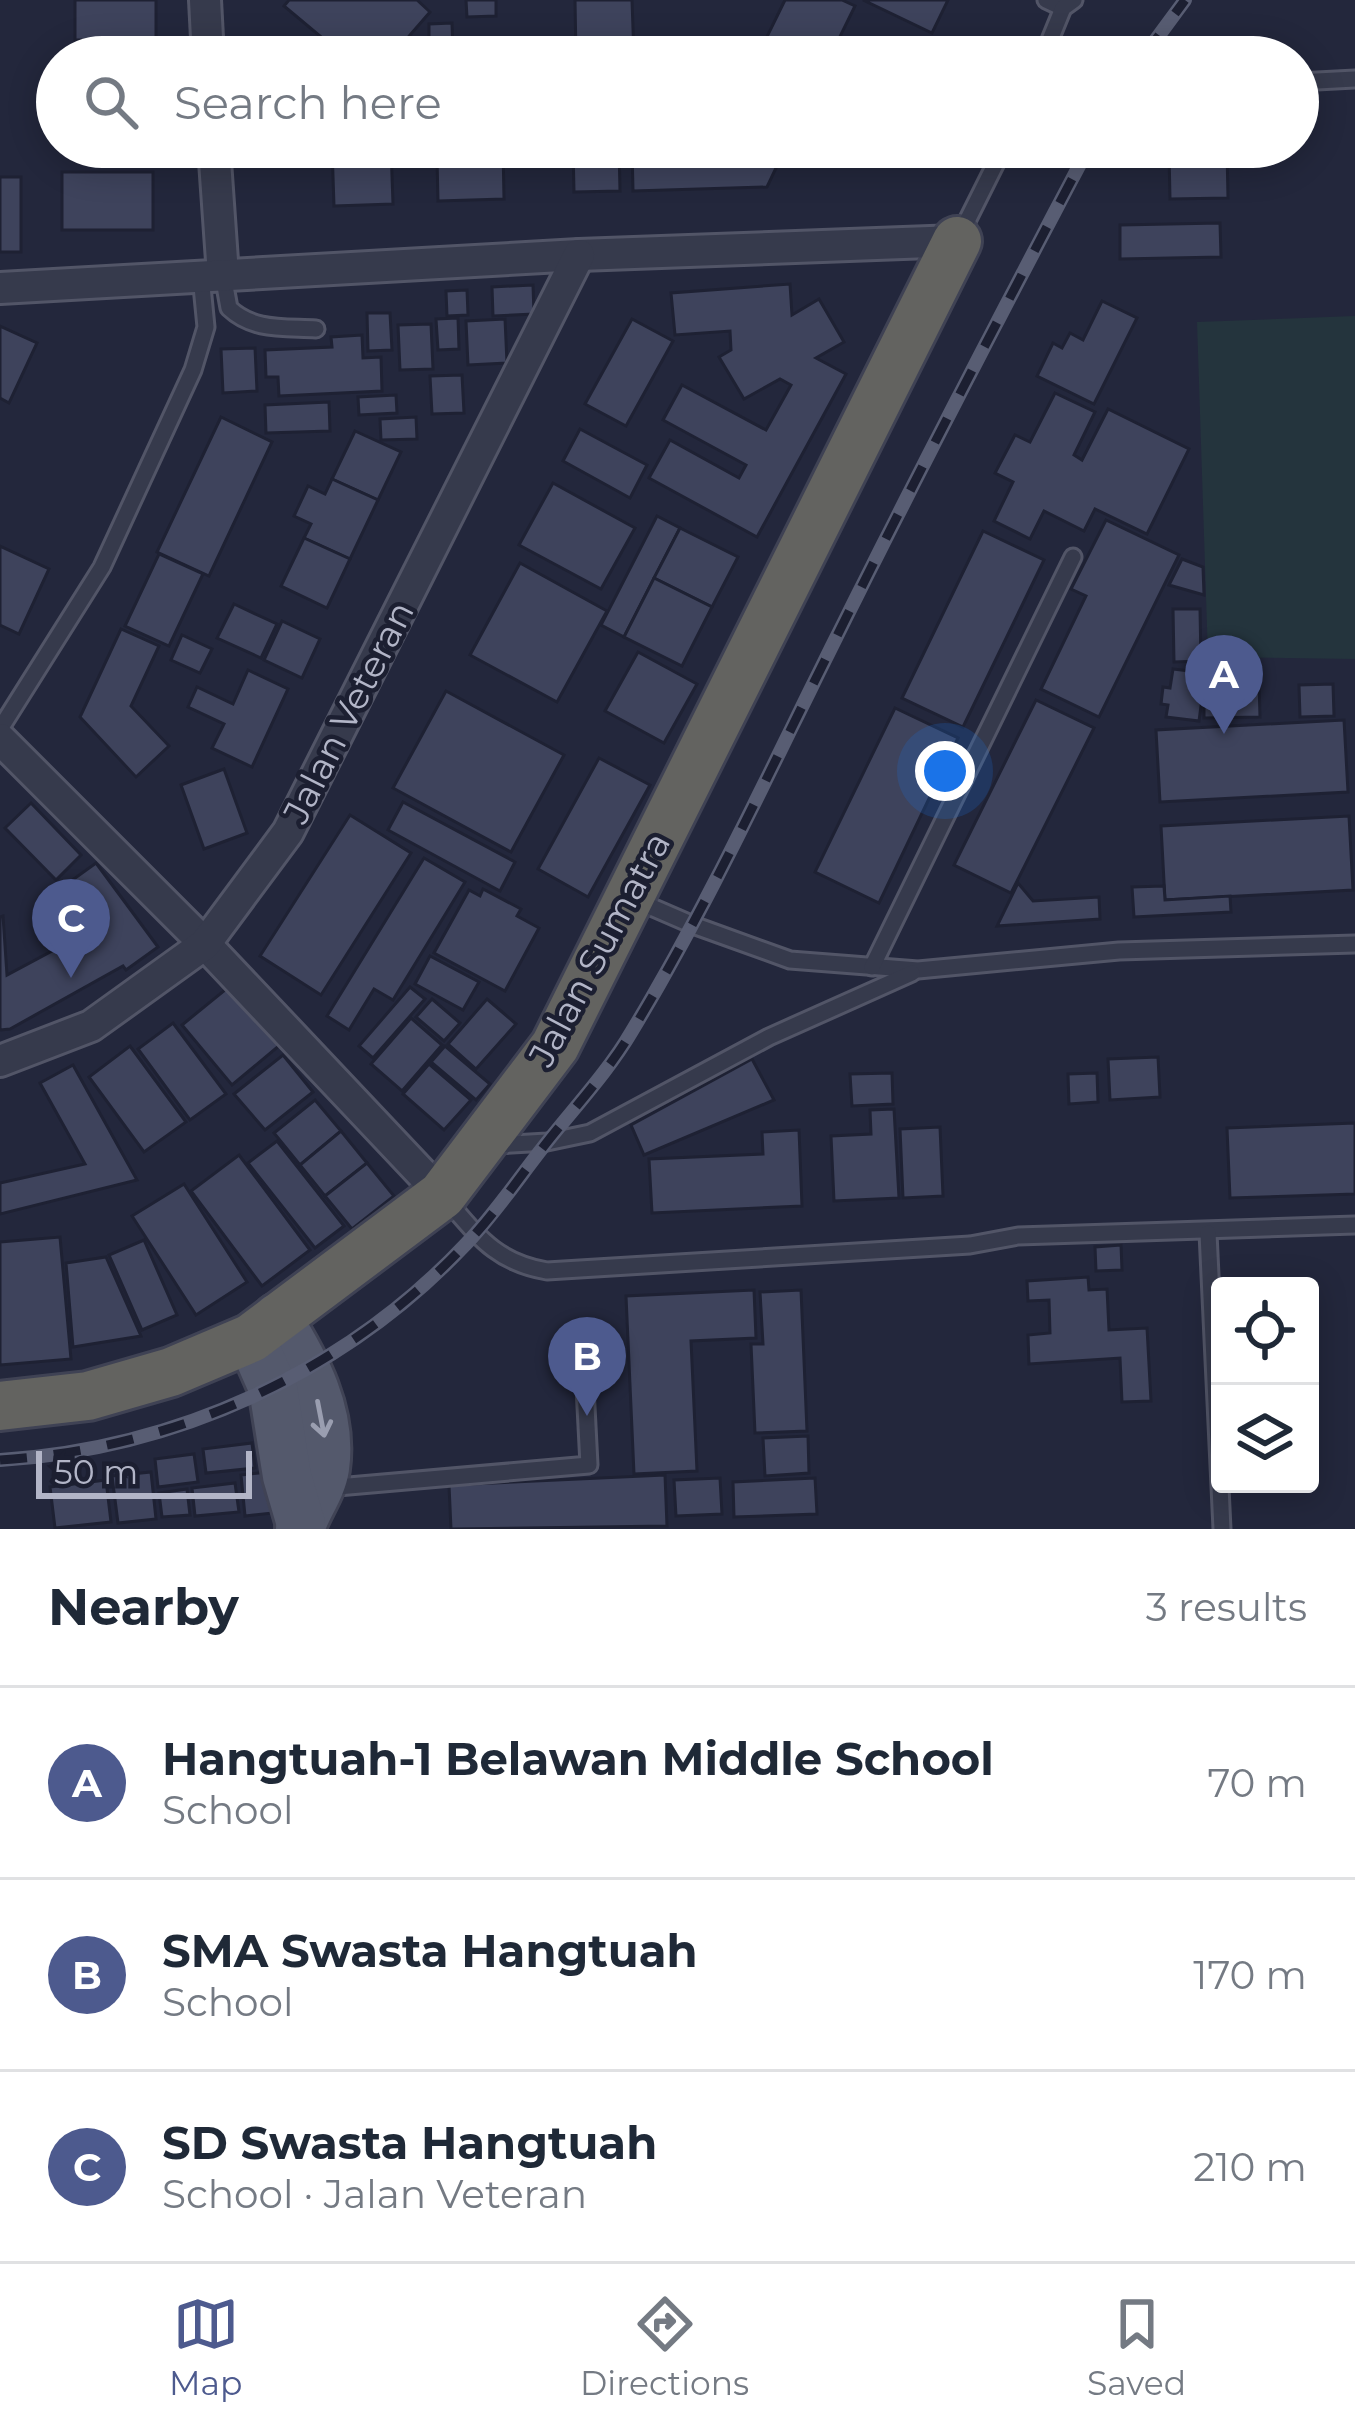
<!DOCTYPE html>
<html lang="en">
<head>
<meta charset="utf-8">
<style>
	:root { --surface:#fff; --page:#f2f2f3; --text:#1f2937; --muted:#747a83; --line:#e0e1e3; --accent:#4d5a8e }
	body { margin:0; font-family:Montserrat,sans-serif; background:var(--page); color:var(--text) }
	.controls { position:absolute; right:36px; bottom:36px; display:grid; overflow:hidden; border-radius:12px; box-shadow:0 6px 30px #0003 }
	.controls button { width:108px; height:108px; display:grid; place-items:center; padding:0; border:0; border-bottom:3px solid var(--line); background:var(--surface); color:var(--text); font:60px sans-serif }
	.scale { position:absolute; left:36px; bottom:30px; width:216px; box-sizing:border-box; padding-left:12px; border:6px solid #b2b5c7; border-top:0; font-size:33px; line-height:42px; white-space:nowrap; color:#b2b5c7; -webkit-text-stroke:9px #1c1f31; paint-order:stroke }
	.you { position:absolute; left:945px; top:771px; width:42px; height:42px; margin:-30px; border:9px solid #fff; border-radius:50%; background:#1a73e8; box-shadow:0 0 0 18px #1a73e833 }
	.badge { display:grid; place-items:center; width:78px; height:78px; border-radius:50%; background:var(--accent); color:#fff; font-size:39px; font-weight:700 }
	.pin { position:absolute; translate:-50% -99px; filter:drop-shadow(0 3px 6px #0008) }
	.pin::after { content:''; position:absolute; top:63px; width:42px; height:36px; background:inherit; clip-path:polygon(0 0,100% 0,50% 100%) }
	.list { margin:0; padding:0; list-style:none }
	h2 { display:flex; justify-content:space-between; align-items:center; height:156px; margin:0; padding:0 48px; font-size:51px }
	h2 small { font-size:39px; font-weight:400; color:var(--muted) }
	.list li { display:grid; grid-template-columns:78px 1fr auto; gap:36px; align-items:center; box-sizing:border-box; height:192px; padding:0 48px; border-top:3px solid var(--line) }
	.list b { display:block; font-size:45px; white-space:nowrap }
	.list p { margin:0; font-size:39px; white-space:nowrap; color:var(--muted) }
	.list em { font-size:39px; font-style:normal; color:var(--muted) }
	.icon { flex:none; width:66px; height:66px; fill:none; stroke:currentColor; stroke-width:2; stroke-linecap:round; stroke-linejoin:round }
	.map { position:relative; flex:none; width:1355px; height:1529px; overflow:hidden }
	.search { position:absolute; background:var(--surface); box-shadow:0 6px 30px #0003; left:36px; right:36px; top:36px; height:132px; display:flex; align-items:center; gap:30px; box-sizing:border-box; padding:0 42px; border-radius:66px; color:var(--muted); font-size:45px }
	.sheet { height:732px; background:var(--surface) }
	nav { display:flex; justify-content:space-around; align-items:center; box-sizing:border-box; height:168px; border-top:3px solid var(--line); background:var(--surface); font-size:33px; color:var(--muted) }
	nav a { display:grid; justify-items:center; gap:6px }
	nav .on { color:var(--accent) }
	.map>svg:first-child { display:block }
</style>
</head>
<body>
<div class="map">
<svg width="1355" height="1529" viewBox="0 0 1355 1529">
	<rect width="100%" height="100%" fill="#23273c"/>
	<polygon fill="#24343d" points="1355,316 1355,659 1208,657 1197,322"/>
	<g fill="#3e435c" stroke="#1e2133" stroke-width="3">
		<rect x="75" y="0" width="81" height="40"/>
		<polygon points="289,0 417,0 430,12 391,57 345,57 284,6"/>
		<polygon points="466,0 496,0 496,16 467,17"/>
		<polygon points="575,0 632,0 634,57 576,57"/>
		<polygon points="785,0 842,0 855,6 830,57 757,57"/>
		<polygon points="863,0 948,0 932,33"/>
		<polygon points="452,23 453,52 429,53 429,24"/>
		<polygon points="332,147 391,147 393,204 334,206"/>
		<polygon points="393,147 511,147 503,147 504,199 438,201 437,158 393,159"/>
		<polygon points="573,147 619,147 620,191 574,192"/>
		<polygon points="632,147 786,147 767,187 633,191"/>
		<polygon points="1227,150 1228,198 1170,199 1169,152"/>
		<rect x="62" y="172" width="91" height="58"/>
		<rect x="0" y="177" width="21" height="75"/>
		<polygon points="1220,223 1221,257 1120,259 1120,225"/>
		<polygon points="790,284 792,315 819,299 844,342 816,358 846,374 757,537 649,478 670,440 739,478 746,465 663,420 682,385 766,430 791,385 780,379 744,399 719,357 731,350 730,331 675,335 671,293"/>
		<polygon points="533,285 534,314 493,316 492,287"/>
		<polygon points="467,290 468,315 447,316 446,291"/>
		<polygon points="1102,301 1137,318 1094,404 1037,376 1053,343 1062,348 1070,333 1083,340"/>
		<polygon points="367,313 390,313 392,350 368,351"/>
		<polygon points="458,318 459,349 438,350 436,319"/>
		<polygon points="505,319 507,363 468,365 466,321"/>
		<polygon points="632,319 673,341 626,426 585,404"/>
		<polygon points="431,324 433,369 400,370 398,325"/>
		<polygon points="0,326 37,343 9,403 0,398"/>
		<polygon points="362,335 363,358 381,357 382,391 279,396 278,377 266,377 265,350 332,347 331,337"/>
		<polygon points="255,348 257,391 223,393 221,349"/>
		<polygon points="462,375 464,413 432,414 430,376"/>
		<polygon points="1055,393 1095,412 1074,455 1082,460 1108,409 1189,449 1147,534 1095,509 1084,531 1044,511 1030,539 994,521 1013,482 995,473 1015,435 1030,442"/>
		<polygon points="396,395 397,413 359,415 358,397"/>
		<polygon points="329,402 330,431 266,433 265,405"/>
		<polygon points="221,417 272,442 209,576 157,552"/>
		<polygon points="416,417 417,439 381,440 380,419"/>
		<polygon points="580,429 647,465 630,498 563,461"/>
		<polygon points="355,431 401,452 378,500 332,479"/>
		<polygon points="332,479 378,500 350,559 304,538 311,524 294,516 308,486 325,494"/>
		<polygon points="553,483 635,528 601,589 519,545"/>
		<polygon points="657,516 680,528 624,637 601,625"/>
		<polygon points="1106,520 1179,555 1099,717 1041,689 1086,596 1071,589"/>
		<polygon points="680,528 738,557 712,607 654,578"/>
		<polygon points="983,531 1044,560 963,727 902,698"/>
		<polygon points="304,538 350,559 327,608 281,586"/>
		<polygon points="0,546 49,569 19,634 0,625"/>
		<polygon points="159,554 203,574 169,646 125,626"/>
		<polygon points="1182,559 1203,567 1204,595 1169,585"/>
		<polygon points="520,563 607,611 557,702 470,655"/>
		<polygon points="654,578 712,607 682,666 624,637"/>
		<polygon points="234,604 277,624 261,658 217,638"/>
		<polygon points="1173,609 1200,609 1201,661 1174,662"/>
		<polygon points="282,621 320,639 302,678 264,660"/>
		<polygon points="121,629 159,646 131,706 169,746 136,777 80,717"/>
		<polygon points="182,635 212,649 200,673 171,660"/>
		<polygon points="638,652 697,684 664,743 605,711"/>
		<polygon points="1173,669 1198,672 1196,683 1204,684 1199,721 1166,717 1168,705 1161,704 1163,687 1170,688"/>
		<polygon points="248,670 288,689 252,767 212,748 224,724 188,707 197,687 233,704"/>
		<polygon points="1259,682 1260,717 1204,718 1204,684"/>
		<polygon points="1333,684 1334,716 1300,717 1299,685"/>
		<polygon points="446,691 564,755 511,852 393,788"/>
		<polygon points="1036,700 1094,728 1011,893 954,865"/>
		<polygon points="895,708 958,738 879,903 815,872"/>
		<polygon points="1344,720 1348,792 1160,802 1156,730"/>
		<polygon points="599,758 650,785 588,897 538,869"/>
		<polygon points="224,769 247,833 204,849 181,785"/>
		<polygon points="403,802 515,862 500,891 388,830"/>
		<polygon points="31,803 81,855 56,880 5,828"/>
		<polygon points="350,815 411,853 321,995 260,956"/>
		<polygon points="1349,816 1353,890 1165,900 1161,826"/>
		<polygon points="424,858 465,882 393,1000 374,989 349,1030 327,1016"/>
		<polygon points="96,863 158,947 126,970 123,966 10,1029 0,1030 0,917 3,916 7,975 95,928 64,886"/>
		<polygon points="1018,883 1033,901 1099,897 1100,919 997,926"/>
		<polygon points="1164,886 1165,900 1230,896 1231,912 1134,917 1132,887"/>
		<polygon points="483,889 521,909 517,916 539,928 505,991 434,953 469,890 480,896"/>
		<polygon points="430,956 479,982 463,1010 415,984"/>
		<polygon points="231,985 280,1045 232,1085 182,1025"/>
		<polygon points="410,987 425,999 373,1058 359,1046"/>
		<polygon points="432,999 460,1023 444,1041 416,1017"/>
		<polygon points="487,999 516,1024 476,1069 448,1044"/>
		<polygon points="411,1018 442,1045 402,1091 371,1064"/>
		<polygon points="173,1023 226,1094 190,1120 138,1049"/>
		<polygon points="130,1046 186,1122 144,1152 89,1077"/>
		<polygon points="445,1046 490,1084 476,1100 431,1062"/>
		<polygon points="283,1055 313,1092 265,1130 234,1094"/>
		<polygon points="1158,1057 1160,1097 1110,1100 1108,1059"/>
		<polygon points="752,1059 774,1100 644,1155 631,1125"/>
		<polygon points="429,1064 471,1100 444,1130 403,1094"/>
		<polygon points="73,1065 137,1180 0,1214 0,1183 85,1164 40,1083"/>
		<polygon points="892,1073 893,1104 852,1106 850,1074"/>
		<polygon points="1097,1073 1098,1102 1069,1104 1068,1074"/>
		<polygon points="315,1100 341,1131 300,1165 274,1133"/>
		<polygon points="894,1109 899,1198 834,1201 831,1136 871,1134 870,1110"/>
		<polygon points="1355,1123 1355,1194 1230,1198 1227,1128"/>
		<polygon points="940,1127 943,1196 903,1198 900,1129"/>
		<polygon points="799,1130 802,1206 652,1213 649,1159 763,1154 762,1132"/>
		<polygon points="341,1131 367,1163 325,1196 300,1165"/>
		<polygon points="277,1141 344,1226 315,1248 248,1163"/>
		<polygon points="239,1155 310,1250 262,1286 191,1191"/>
		<polygon points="367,1163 394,1196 352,1229 325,1196"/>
		<polygon points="184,1184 247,1282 196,1315 132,1216"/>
		<polygon points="60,1237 71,1359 0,1365 0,1242"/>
		<polygon points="144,1240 177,1315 142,1330 109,1255"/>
		<polygon points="1121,1245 1122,1270 1096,1271 1095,1247"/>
		<polygon points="106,1257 141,1336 73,1347 66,1263"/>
		<polygon points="1088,1277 1089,1290 1107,1289 1109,1330 1147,1328 1151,1401 1122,1402 1120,1358 1029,1364 1028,1335 1050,1333 1049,1300 1028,1301 1027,1281"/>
		<polygon points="754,1290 756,1338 691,1341 697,1471 634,1474 626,1296"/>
		<polygon points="801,1290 807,1431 755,1433 751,1344 763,1344 760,1292"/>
		<polygon points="808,1436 809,1473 765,1476 763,1438"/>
		<polygon points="252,1443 255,1468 206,1473 203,1449"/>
		<polygon points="194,1454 198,1482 158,1487 155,1459"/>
		<polygon points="151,1472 156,1519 118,1523 112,1476"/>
		<polygon points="268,1472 273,1513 245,1516 241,1475"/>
		<polygon points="665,1475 667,1526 451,1529 449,1485"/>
		<polygon points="720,1478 722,1514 676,1516 674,1480"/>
		<polygon points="815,1478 817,1514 734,1517 733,1482"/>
		<polygon points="106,1480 111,1522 55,1528 50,1487"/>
		<polygon points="235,1483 239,1512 195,1516 192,1488"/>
		<polygon points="187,1489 190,1515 162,1517 159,1493"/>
	</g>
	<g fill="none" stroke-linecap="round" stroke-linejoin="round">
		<defs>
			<g id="service">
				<polyline points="1046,0 1063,8"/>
				<polyline points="1043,57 1063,8 1074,0"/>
				<polyline points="1298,82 1355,79"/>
				<polyline points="960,235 1004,147"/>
				<path d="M223 275 229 308C253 331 284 327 316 329"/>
				<polyline points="0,729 102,567 193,370 206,327 201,276"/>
				<polyline points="633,899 693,925 790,960 918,970 1119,951 1355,944"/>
				<polyline points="872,967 1073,557"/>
				<polyline points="495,1145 547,1142 590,1133 769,1037 912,973"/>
				<path d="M444 1197C478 1236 495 1262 547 1271L970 1245 1018 1236 1355 1225"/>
				<polyline points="1208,1233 1222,1529"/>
				<polyline points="326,1488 589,1465 583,1348"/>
			</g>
			<g id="minor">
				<polyline points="205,0 208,57"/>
				<polyline points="214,147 223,275"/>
				<polyline points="0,288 579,255 957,241"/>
				<polyline points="0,739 205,944 442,1195"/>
				<polyline points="0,1061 91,1026 205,944 288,832 579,255"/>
			</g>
			<g id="primary">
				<path d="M277 1318C305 1363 333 1413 325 1468 322 1489 306 1509 300 1529"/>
				<polyline points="251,1338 273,1388 287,1476 301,1524"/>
			</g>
			<polyline id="trunk" points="0,1406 88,1396 171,1372 251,1338 442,1195 555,1046 957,241"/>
		</defs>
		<use href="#service" stroke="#525567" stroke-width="21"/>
		<use href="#minor" stroke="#525567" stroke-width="36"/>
		<use href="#primary" stroke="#404355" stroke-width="54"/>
		<use href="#trunk" stroke="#3f4254" stroke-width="54"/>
		<use href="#service" stroke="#363a4c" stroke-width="15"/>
		<use href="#minor" stroke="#363a4c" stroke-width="30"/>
		<use href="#primary" stroke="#54596c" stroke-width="48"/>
		<use href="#trunk" stroke="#636360" stroke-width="48"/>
		<defs>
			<g id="rail">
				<polyline points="1143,57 1185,0"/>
				<path d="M0 1460C175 1449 344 1373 465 1245 494 1215 518 1179 544 1146 573 1109 608 1072 632 1031 708 905 770 770 836 638 918 473 1003 310 1089 147"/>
			</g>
		</defs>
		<use href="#rail" stroke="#585d73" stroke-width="14"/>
		<use href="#rail" stroke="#1c1f31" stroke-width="9" stroke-dasharray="27" stroke-linecap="butt"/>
	</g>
	<defs><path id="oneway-shaft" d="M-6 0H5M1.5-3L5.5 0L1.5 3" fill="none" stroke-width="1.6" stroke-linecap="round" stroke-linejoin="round" transform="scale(3)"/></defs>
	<use stroke="#9a9eb0" href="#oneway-shaft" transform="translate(321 1419) rotate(79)"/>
	<g text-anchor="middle" stroke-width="9" stroke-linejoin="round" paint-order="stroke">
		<g font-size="36" fill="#b2b5c7" stroke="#1c1f31">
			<text transform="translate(348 712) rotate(-63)" y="13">Jalan Veteran</text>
			<text transform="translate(599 949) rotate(-62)" y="13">Jalan Sumatra</text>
		</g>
	</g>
</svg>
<div class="controls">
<button><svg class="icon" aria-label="locate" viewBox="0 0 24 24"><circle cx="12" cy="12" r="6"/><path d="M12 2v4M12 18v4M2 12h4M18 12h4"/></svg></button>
<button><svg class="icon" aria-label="layers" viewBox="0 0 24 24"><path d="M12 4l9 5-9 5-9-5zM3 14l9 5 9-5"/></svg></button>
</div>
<div class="scale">50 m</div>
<div class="you"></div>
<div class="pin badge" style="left:1224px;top:734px">A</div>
<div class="pin badge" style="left:587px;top:1416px">B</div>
<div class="pin badge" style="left:71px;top:978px">C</div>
<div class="search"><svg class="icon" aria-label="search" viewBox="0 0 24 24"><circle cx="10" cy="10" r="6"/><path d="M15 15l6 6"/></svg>Search here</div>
</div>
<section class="sheet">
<h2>Nearby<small>3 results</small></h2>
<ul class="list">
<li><span class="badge">A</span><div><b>Hangtuah-1 Belawan Middle School</b><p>School</p></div><em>70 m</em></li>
<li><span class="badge">B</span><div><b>SMA Swasta Hangtuah</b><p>School</p></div><em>170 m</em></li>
<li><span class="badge">C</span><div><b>SD Swasta Hangtuah</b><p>School · Jalan Veteran</p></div><em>210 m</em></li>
</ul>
</section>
<nav>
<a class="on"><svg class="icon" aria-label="map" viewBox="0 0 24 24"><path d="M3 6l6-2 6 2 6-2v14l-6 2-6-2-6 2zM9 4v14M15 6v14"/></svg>Map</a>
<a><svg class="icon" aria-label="directions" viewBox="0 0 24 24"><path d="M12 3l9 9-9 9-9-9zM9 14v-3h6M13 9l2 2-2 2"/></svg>Directions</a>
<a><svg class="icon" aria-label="saved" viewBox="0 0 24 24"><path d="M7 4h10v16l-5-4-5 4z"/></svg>Saved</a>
</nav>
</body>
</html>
